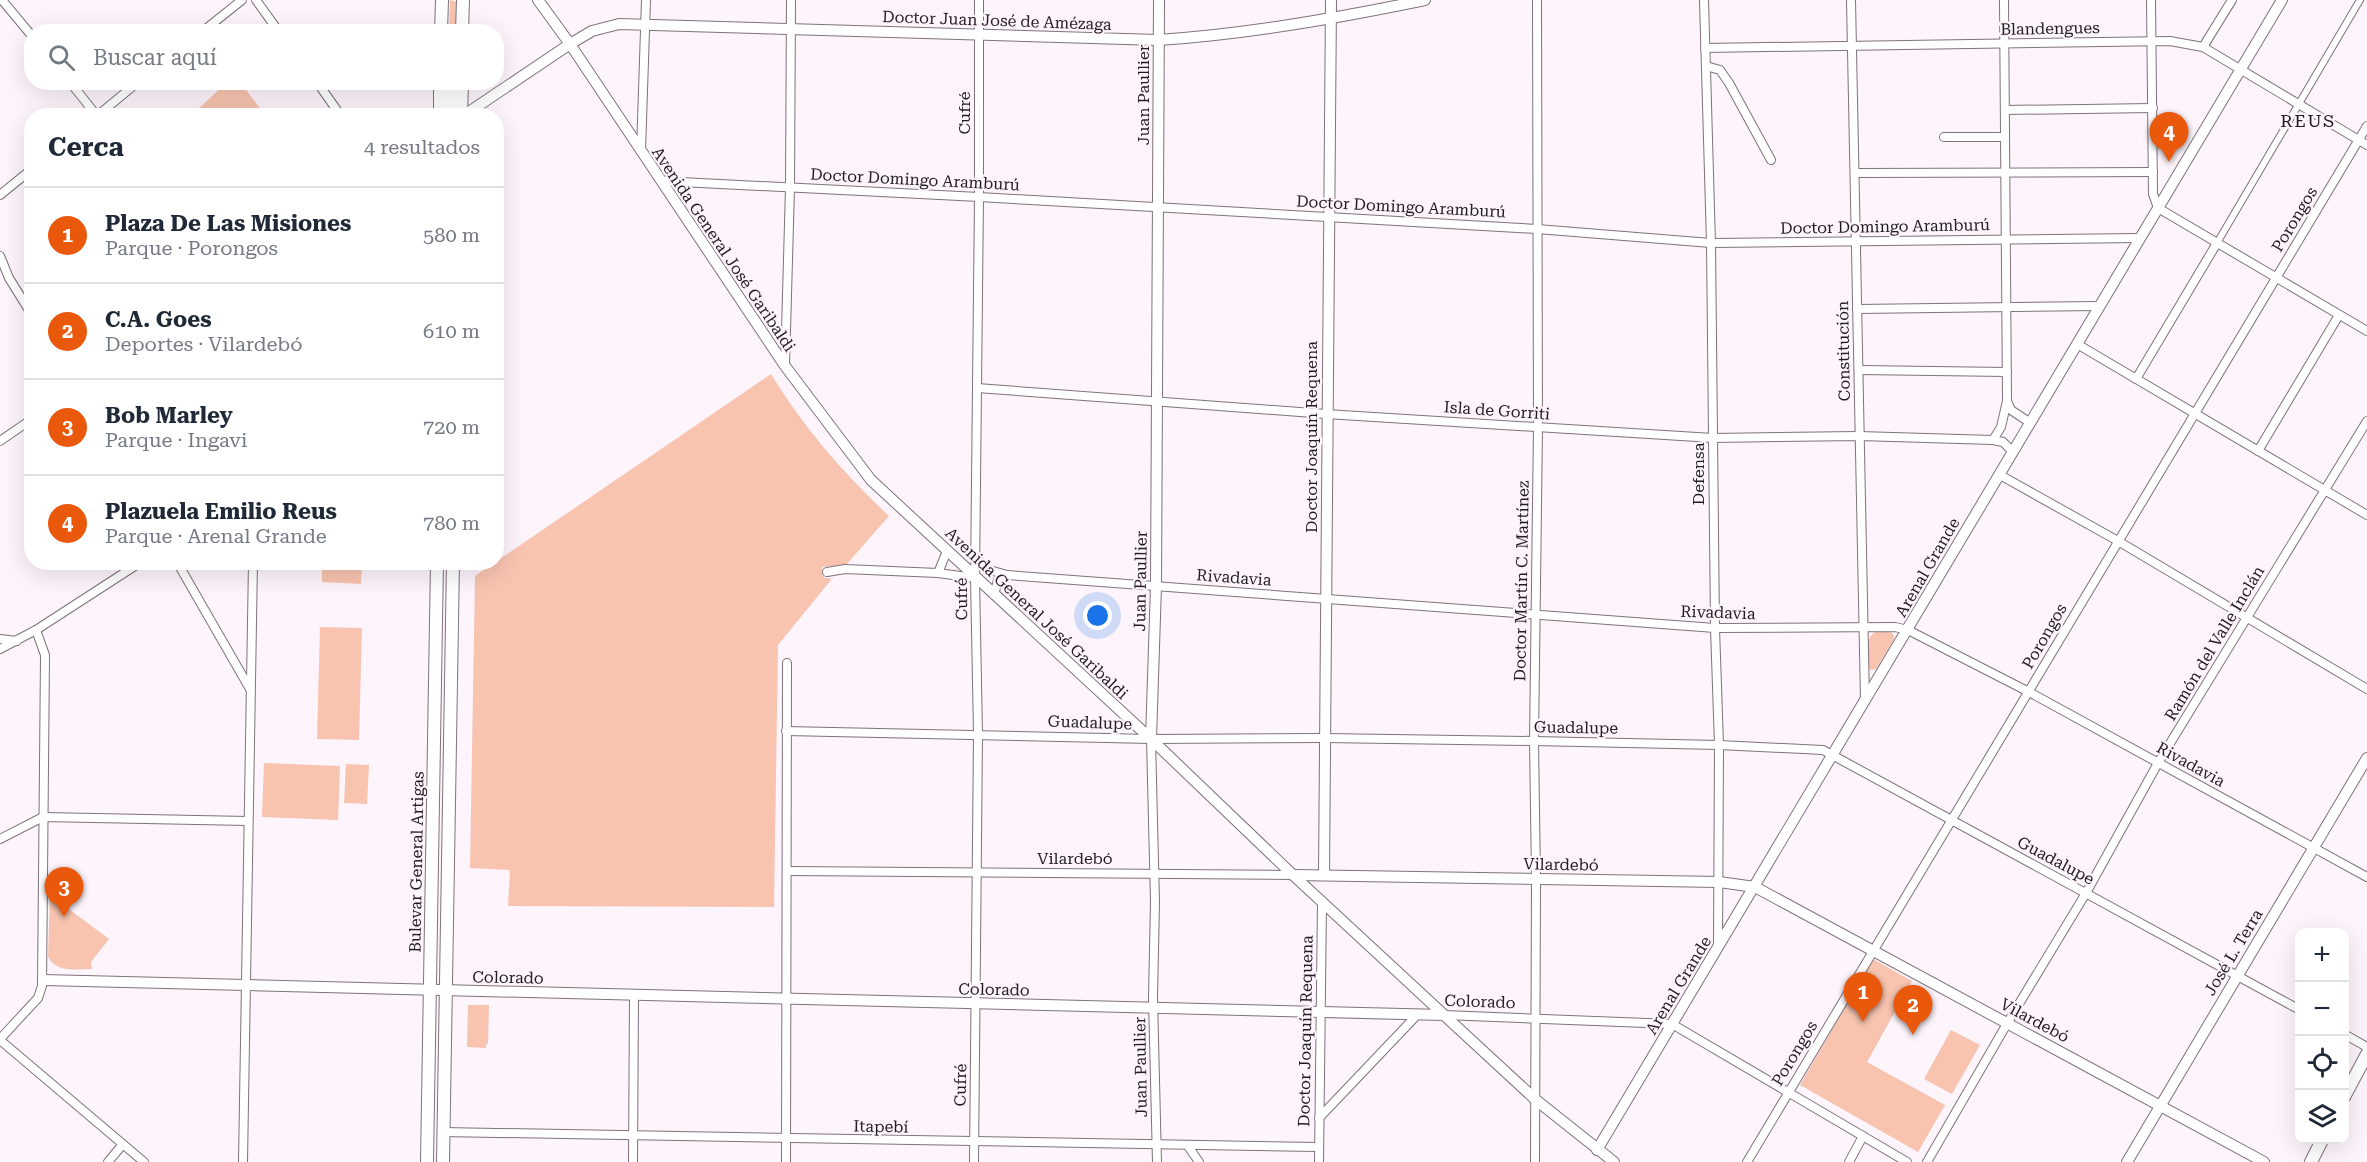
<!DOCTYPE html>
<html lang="es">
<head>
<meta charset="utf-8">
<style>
	:root { --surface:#fff; --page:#f2f2f3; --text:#1f2937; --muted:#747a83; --line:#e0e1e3; --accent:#ea580c }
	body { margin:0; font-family:"Roboto Serif",serif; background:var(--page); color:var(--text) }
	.controls { position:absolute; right:18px; bottom:18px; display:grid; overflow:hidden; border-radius:12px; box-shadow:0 6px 24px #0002 }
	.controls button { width:54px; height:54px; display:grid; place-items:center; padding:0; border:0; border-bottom:2px solid var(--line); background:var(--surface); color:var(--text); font:30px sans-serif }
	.you { position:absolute; left:1098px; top:616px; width:21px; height:21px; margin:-15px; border:4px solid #fff; border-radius:50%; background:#1a73e8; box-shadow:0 0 0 9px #1a73e833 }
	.badge { display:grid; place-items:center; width:39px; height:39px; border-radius:50%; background:var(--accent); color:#fff; font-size:20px; font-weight:700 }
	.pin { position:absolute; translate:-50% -50px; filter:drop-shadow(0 2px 3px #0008) }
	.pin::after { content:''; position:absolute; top:32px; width:21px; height:18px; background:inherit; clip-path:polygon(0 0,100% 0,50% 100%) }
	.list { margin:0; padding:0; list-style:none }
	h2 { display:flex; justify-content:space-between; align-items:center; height:78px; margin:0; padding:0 24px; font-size:26px }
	h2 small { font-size:20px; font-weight:400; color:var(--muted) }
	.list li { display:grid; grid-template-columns:39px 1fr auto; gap:18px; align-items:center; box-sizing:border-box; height:96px; padding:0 24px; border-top:2px solid var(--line) }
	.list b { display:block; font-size:22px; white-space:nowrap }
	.list p { margin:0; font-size:20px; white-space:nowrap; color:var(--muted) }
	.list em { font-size:20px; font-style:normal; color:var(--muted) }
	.icon { flex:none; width:33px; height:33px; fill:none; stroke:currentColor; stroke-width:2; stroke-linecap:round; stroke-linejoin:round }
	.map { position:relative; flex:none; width:2367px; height:1162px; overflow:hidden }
	.search { position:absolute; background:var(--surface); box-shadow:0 6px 24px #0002; left:24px; top:24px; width:480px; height:66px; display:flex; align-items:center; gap:15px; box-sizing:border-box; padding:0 21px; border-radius:24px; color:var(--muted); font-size:22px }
	.panel { position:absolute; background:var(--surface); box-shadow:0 6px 24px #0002; left:24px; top:108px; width:480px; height:462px; border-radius:24px }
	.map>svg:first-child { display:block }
</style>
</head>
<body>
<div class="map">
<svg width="2367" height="1162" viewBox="0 0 2367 1162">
	<rect width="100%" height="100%" fill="#fdf4fc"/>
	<g fill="#f8c4b0">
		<polygon points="450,0 457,2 457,31 449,31"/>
		<polygon points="226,83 241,83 265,115 200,115 196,111"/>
		<path d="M771 374C803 427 844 474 889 516L846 565 822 567 824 578H830L831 580 778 645 774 907 508 906 510 870 470 868 475 576Z"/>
		<polygon points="322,563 362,563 361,584 322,582"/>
		<polygon points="320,627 362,628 359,740 317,739"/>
		<path d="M1877 631H1889L1894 635V639L1876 669 1870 670 1867 666C1867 654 1864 637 1877 631Z"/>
		<polygon points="264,763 340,766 338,820 262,817"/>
		<polygon points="346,764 369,765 367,804 344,803"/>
		<path d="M50 895 109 939 91 962 92 969C75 969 57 973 48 957Z"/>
		<polygon points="1873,959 1912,981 1867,1062 1945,1105 1918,1152 1800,1085"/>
		<polygon points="468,1005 489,1005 488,1044 486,1044 486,1048 467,1047"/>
		<polygon points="1951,1030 1980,1045 1952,1094 1924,1079"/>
	</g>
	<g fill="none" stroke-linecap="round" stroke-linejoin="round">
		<defs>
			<polyline id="pedestrian" points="2217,243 2360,0"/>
			<g id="minor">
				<polyline points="2,0 32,36"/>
				<polyline points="256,0 279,32"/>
				<polyline points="1704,0 1711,243 1715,628 1719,745 1718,946"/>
				<polyline points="1851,0 1865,701"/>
				<polyline points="2004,0 2007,401 2011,410 2029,422"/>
				<polyline points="2151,0 2153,194 2158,208 2367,331"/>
				<polyline points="202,32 242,0"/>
				<polyline points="2203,47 2232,0"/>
				<polyline points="1705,48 2170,41 2203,47 2367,145"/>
				<polyline points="1706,66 1720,70 1729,83 1771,160"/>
				<polyline points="70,82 97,116 138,82"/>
				<polyline points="317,82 341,116"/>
				<polyline points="2005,110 2153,108"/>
				<polyline points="1944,137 2005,137"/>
				<polyline points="641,151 646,0"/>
				<polyline points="1855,173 2153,172"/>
				<polyline points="661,181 979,197 1537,229 1711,243 2139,238"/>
				<polyline points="0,195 32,169"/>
				<polyline points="0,256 9,278 32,315"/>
				<polyline points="1857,309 2099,306"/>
				<polyline points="2077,344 2367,515"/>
				<polyline points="785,366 790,188 791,0"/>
				<polyline points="1859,370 2007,372"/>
				<polyline points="2136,379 2217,243"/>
				<polyline points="977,388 1326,414 1713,438 1859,436 1993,440 2003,442 2012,451"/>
				<polyline points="1993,440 2001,427 2007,401"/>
				<polyline points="0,441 32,419"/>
				<polyline points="2258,451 2339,315"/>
				<polyline points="2000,475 2118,541 2367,689"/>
				<polyline points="976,557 986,569 1007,575"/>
				<polyline points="177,562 250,689"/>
				<polyline points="827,572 845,569 938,573 975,578"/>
				<polyline points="938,573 947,551"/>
				<polyline points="994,595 998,580 1007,575 1715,628 1895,627 1908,630 2029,692 2367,877"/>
				<polyline points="0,639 17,641"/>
				<polyline points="0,649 36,630 141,562"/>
				<polyline points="786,731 1151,739 1324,738 1534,741 1719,745 1823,750 2300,1010"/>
				<polyline points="1151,739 1155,902 1153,998 1157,1162"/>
				<polyline points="0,839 43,817 248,821"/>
				<polyline points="787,871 1293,875"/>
				<polyline points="1444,1015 1672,1024 1907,1162"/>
				<polyline points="2344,1034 2367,1047"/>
				<polyline points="0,1039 38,998 42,986 45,655 36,630"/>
				<polyline points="0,1040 144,1162"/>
				<polyline points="1319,1118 1417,1015"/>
				<polyline points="443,1132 1318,1147"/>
				<polyline points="1188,1146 1199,1162"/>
				<polyline points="108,1162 123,1144"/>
				<polyline points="243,1162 253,562"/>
				<polyline points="633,1162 634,995"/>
				<polyline points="786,1162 787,663"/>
				<polyline points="974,1162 978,734 975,578 979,197 979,0"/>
				<polyline points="1319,1162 1322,901"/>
				<polyline points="1535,1162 1536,878 1534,741 1538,427 1537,0"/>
				<polyline points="1747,1162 2367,126"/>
				<polyline points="1849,1162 1863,1136"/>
				<polyline points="1927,1162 2008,1022 2086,893 2158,763 2367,421"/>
			</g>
			<g id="tertiary">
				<polyline points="538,0 570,44 785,366 871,480 1151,739 1293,875 1444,1015 1536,1100 1614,1162"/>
				<path d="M463 116 570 44 592 31 619 24 1158 40C1248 34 1337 18 1425 0"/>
				<polyline points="1151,739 1156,586 1159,0"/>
				<polyline points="1293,875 1719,882 1755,887 2264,1162"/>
				<polyline points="1324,875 1331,0"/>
				<polyline points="43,980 1444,1015"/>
				<polyline points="1597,1150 2282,0"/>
				<polyline points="2127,1162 2367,758"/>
			</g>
			<g id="secondary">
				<polyline points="441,32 442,0"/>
				<polyline points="462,32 463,0"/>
				<polyline points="450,82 451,107 460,116"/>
				<polyline points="440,116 440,82"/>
				<polyline points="461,116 462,82"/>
				<polyline points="2344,1097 2367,1054"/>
				<polyline points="427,1162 437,562"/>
				<polyline points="443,1162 453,562"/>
				<polyline points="2311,1162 2322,1140"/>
			</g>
		</defs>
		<use href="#pedestrian" stroke="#7f727c" stroke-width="8"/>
		<use href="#minor" stroke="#7f727c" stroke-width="10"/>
		<use href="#tertiary" stroke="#7f727c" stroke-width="12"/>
		<use href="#secondary" stroke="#7f727c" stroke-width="14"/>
		<use href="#pedestrian" stroke="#fff" stroke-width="6"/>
		<use href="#minor" stroke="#fff" stroke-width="8"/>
		<use href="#tertiary" stroke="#fff" stroke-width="10"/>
		<use href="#secondary" stroke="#fff" stroke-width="12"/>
	</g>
	<g text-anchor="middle" stroke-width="4.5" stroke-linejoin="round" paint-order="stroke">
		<g font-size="16" fill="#211c20" stroke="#fdf4fc">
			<text transform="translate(997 20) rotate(2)" y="6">Doctor Juan José de Amézaga</text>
			<text transform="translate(2050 28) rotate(-1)" y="6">Blandengues</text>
			<text transform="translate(1143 95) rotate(-90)" y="6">Juan Paullier</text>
			<text transform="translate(964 113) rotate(-90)" y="6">Cufré</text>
			<text transform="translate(915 179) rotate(3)" y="6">Doctor Domingo Aramburú</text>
			<text transform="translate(1401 206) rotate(3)" y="6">Doctor Domingo Aramburú</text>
			<text transform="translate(2294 219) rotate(-59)" y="6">Porongos</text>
			<text transform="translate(1885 226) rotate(-1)" y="6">Doctor Domingo Aramburú</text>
			<text transform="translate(724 249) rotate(56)" y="6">Avenida General José Garibaldi</text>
			<text transform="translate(1843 351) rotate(-91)" y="6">Constitución</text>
			<text transform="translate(1497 410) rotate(4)" y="6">Isla de Gorriti</text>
			<text transform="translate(1311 437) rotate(-90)" y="6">Doctor Joaquín Requena</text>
			<text transform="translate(1698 474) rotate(-90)" y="6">Defensa</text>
			<text transform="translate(1927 567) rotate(-60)" y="6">Arenal Grande</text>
			<text transform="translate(1234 577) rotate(4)" y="6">Rivadavia</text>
			<text transform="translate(1140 581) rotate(-89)" y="6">Juan Paullier</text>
			<text transform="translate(1521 581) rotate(-89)" y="6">Doctor Martín C. Martínez</text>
			<text transform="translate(961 599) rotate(-91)" y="6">Cufré</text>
			<text transform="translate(1718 612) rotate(2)" y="6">Rivadavia</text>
			<text transform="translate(1037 613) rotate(43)" y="6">Avenida General José Garibaldi</text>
			<text transform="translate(2044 636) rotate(-60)" y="6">Porongos</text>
			<text transform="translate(2214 643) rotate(-59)" y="6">Ramón del Valle Inclán</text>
			<text transform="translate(1090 722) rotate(2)" y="6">Guadalupe</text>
			<text transform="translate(1576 727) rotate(1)" y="6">Guadalupe</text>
			<text transform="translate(2191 764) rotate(29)" y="6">Rivadavia</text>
			<text x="1075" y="864">Vilardebó</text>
			<text transform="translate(2056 860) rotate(28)" y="6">Guadalupe</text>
			<text transform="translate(416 862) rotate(-89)" y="6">Bulevar General Artigas</text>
			<text transform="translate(1561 864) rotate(1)" y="6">Vilardebó</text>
			<text transform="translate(2233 952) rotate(-59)" y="6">José L. Terra</text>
			<text transform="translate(508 977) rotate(1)" y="6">Colorado</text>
			<text transform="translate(1678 985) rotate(-59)" y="6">Arenal Grande</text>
			<text transform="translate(994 989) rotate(1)" y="6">Colorado</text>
			<text transform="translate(1480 1001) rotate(2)" y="6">Colorado</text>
			<text transform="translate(2035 1020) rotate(28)" y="6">Vilardebó</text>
			<text transform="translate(1305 1031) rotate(-89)" y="6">Doctor Joaquín Requena</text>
			<text transform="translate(1794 1053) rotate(-59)" y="6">Porongos</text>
			<text transform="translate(1140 1067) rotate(-91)" y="6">Juan Paullier</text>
			<text transform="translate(960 1085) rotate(-89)" y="6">Cufré</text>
			<text transform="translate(881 1126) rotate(1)" y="6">Itapebí</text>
		</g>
		<g font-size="18" letter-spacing="1.5" fill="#211c20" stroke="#fdf4fc">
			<text x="2308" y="127">REUS</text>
		</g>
	</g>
</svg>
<div class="controls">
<button>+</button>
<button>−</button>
<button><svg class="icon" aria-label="locate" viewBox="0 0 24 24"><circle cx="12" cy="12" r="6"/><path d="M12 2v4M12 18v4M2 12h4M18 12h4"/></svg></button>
<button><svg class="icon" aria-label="layers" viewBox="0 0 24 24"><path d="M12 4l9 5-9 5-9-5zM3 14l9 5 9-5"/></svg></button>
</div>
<div class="you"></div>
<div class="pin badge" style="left:1863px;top:1022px">1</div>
<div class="pin badge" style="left:1913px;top:1035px">2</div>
<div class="pin badge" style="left:64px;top:917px">3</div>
<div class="pin badge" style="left:2169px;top:162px">4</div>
<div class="search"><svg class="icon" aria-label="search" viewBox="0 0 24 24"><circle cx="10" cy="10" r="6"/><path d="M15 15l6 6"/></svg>Buscar aquí</div>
<section class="panel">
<h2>Cerca<small>4 resultados</small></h2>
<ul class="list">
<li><span class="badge">1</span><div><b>Plaza De Las Misiones</b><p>Parque · Porongos</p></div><em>580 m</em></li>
<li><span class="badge">2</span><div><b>C.A. Goes</b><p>Deportes · Vilardebó</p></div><em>610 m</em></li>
<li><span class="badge">3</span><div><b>Bob Marley</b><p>Parque · Ingavi</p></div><em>720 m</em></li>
<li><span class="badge">4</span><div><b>Plazuela Emilio Reus</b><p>Parque · Arenal Grande</p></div><em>780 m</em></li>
</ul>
</section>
</div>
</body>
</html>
